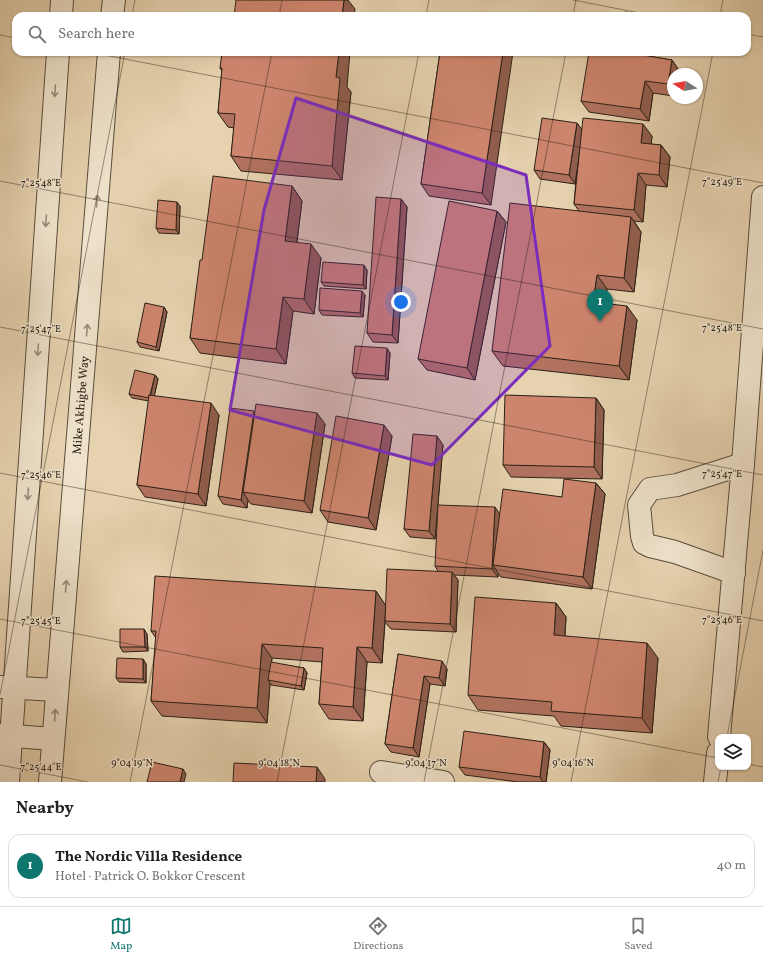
<!DOCTYPE html>
<html lang="en">
<head>
<meta charset="utf-8">
<style>
	:root { --surface:#fff; --page:#f2f2f2; --text:#222; --muted:#767676; --line:#e0e0e0; --accent:#0f766e }
	body { margin:0; font-family:Vollkorn,serif; background:var(--page); color:var(--text) }
	.controls { position:absolute; right:12px; bottom:12px; display:grid; overflow:hidden; border-radius:8px; box-shadow:0 1px 3px #0004 }
	.controls button { width:36px; height:36px; display:grid; place-items:center; padding:0; border:0; border-bottom:1px solid var(--line); background:var(--surface); color:var(--text); font:20px sans-serif }
	.compass { position:absolute; left:667px; top:68px; width:36px; height:36px; border-radius:50%; background:var(--surface); box-shadow:0 1px 3px #0004; rotate:281deg }
	.you { position:absolute; left:401px; top:302px; width:14px; height:14px; margin:-10px; border:3px solid #fff; border-radius:50%; background:#1a73e8; box-shadow:0 0 0 6px #1a73e833 }
	.badge { display:grid; place-items:center; width:26px; height:26px; border-radius:50%; background:var(--accent); color:#fff; font-size:13px; font-weight:700 }
	.pin { position:absolute; translate:-50% -33px; filter:drop-shadow(0 1px 2px #0008) }
	.pin::after { content:''; position:absolute; top:21px; width:14px; height:12px; background:inherit; clip-path:polygon(0 0,100% 0,50% 100%) }
	.list { margin:0; padding:0; list-style:none }
	h2 { display:flex; justify-content:space-between; align-items:center; height:52px; margin:0; padding:0 16px; font-size:17px }
	h2 small { font-size:13px; font-weight:400; color:var(--muted) }
	.list li { display:grid; grid-template-columns:26px 1fr auto; gap:12px; align-items:center; box-sizing:border-box; height:64px; margin:0 8px 8px; padding:0 8px; border:1px solid var(--line); border-radius:12px }
	.list b { display:block; font-size:15px; white-space:nowrap }
	.list p { margin:0; font-size:13px; white-space:nowrap; color:var(--muted) }
	.list em { font-size:13px; font-style:normal; color:var(--muted) }
	.icon { flex:none; width:22px; height:22px; fill:none; stroke:currentColor; stroke-width:2; stroke-linecap:round; stroke-linejoin:round }
	.map { position:relative; flex:none; width:763px; height:782px; overflow:hidden }
	.search { position:absolute; background:var(--surface); box-shadow:0 1px 3px #0004; left:12px; right:12px; top:12px; height:44px; display:flex; align-items:center; gap:10px; box-sizing:border-box; padding:0 14px; border-radius:12px; color:var(--muted); font-size:15px }
	.sheet { height:124px; background:var(--surface) }
	nav { display:flex; justify-content:space-around; align-items:center; box-sizing:border-box; height:56px; border-top:1px solid var(--line); background:var(--surface); font-size:11px; color:var(--muted) }
	nav a { display:grid; justify-items:center; gap:2px }
	nav .on { color:var(--accent) }
	.map>svg:first-child { display:block }
</style>
</head>
<body>
<div class="map">
<svg width="763" height="782" viewBox="0 0 763 782">
	<rect width="100%" height="100%" fill="#e6d2af"/>
	<filter id="stains"><feTurbulence type="fractalNoise" baseFrequency=".005" numOctaves="4"/><feColorMatrix values="0 0 0 0 .2 0 0 0 0 .09 0 0 0 0 .02 0 0 0 .5 -.17"/></filter>
	<radialGradient id="worn" r=".72"><stop offset=".6" stop-color="#630" stop-opacity="0"/><stop offset="1" stop-color="#630" stop-opacity=".3"/></radialGradient>
	<g fill="none" stroke-linecap="round" stroke-linejoin="round">
		<defs>
			<g id="minor">
				<polyline points="734,573 675,552 650,546 644,543 642,536 639,505 650,489 677,485 743,464"/>
				<polyline points="719,737 743,464 763,197"/>
				<polyline points="381,772 443,782"/>
				<polyline points="715,782 718,753"/>
			</g>
			<g id="tertiary">
				<polyline points="61,16 62,0"/>
				<polyline points="112,16 114,0"/>
				<polyline points="0,687 57,690"/>
				<polyline points="0,735 53,739"/>
				<polyline points="8,782 58,52"/>
				<path id="s1" d="M50 782 109 52"/>
			</g>
		</defs>
		<use href="#minor" stroke="#594c3c" stroke-width="24"/>
		<use href="#tertiary" stroke="#594c3c" stroke-width="24"/>
		<use href="#minor" stroke="#efe2cb" stroke-width="22"/>
		<use href="#tertiary" stroke="#efe2cb" stroke-width="22"/>
	</g>
	<g fill="#b1725f" stroke="#2a2015">
		<polygon points="440,52 491,205 429,196 421,184"/>
		<polygon points="653,57 672,60 680,72 680,74 673,74 673,96 653,93 649,121 589,112 581,101"/>
		<polygon points="220,68 347,87 351,92 342,180 241,171 231,156 234,128 228,127 218,113 222,71"/>
		<polygon points="577,123 581,129 652,136 651,144 661,145 670,157 667,187 646,185 643,222 634,221 641,232 634,292 607,289 605,303 637,320 629,380 503,366 492,351 579,211 574,204 578,158 575,184 540,179 534,170"/>
		<polygon points="292,186 302,201 297,242 321,258 314,314 293,311 286,364 200,353 190,338 202,260"/>
		<polygon points="401,199 407,207 398,343 373,342 367,333"/>
		<polygon points="180,206 179,234 159,233 156,228"/>
		<polygon points="497,211 506,222 475,380 427,370 418,359"/>
		<polygon points="367,270 366,289 324,286 321,282"/>
		<polygon points="365,295 363,317 322,315 319,310"/>
		<polygon points="164,307 167,312 159,351 140,347 137,342"/>
		<polygon points="390,353 388,380 355,378 352,373"/>
		<polygon points="155,375 158,379 154,396 219,415 206,506 145,497 137,485 149,401 132,398 129,394"/>
		<polygon points="596,398 604,410 602,479 511,477 503,465"/>
		<polygon points="325,424 312,513 251,504 248,500 247,508 223,504 218,496"/>
		<polygon points="392,436 376,530 328,522 320,510"/>
		<polygon points="443,445 435,539 410,537 404,529"/>
		<polygon points="596,483 605,494 592,589 501,577 498,573 498,577 454,575 458,580 456,632 391,629 385,622 382,663 367,662 363,721 329,719 319,704 322,662 272,658 271,663 304,668 307,673 304,690 271,685 270,683 267,723 162,716 151,701 156,638 151,631 376,591 385,605 438,571 435,566 500,514 562,497"/>
		<polygon points="556,603 566,617 565,636 658,658 652,733 561,726 554,716 478,710 468,695"/>
		<polygon points="147,634 148,651 123,652 120,647"/>
		<polygon points="398,654 447,669 445,686 430,684 419,757 391,752 385,744"/>
		<polygon points="143,659 146,664 146,683 119,682 116,678"/>
		<polygon points="544,742 550,750 546,782 518,782 465,775 459,767"/>
	</g>
	<g fill="#905d4d" stroke="#2a2015">
		<polygon points="344,0 348,0 355,9 354,16 342,16"/>
		<polygon points="339,52 350,52 347,87 351,92 342,180 332,166 336,77"/>
		<polygon points="503,52 513,52 491,205 482,193"/>
		<polygon points="644,52 654,52 652,67 643,55"/>
		<polygon points="672,60 680,72 680,74 673,74 673,92 668,84"/>
		<polygon points="645,81 653,93 649,121 640,109"/>
		<polygon points="577,123 583,131 575,184 569,175"/>
		<polygon points="643,124 652,136 650,155 641,143"/>
		<polygon points="661,145 670,157 667,187 659,175"/>
		<polygon points="638,173 646,185 643,222 634,210"/>
		<polygon points="292,186 302,201 295,255 285,241"/>
		<polygon points="401,199 407,207 398,343 392,335"/>
		<polygon points="177,202 180,206 179,234 176,230"/>
		<polygon points="497,211 506,222 475,380 467,368"/>
		<polygon points="631,217 641,232 634,292 624,278"/>
		<polygon points="311,244 321,258 314,314 304,299"/>
		<polygon points="364,265 367,270 366,289 363,285"/>
		<polygon points="597,275 607,289 603,316 593,302"/>
		<polygon points="362,291 365,295 363,317 360,313"/>
		<polygon points="283,297 293,311 286,364 276,349"/>
		<polygon points="627,306 637,320 629,380 619,366"/>
		<polygon points="164,307 167,312 159,351 156,347"/>
		<polygon points="387,348 390,353 388,380 385,376"/>
		<polygon points="155,375 158,379 153,402 150,398"/>
		<polygon points="596,398 604,410 602,479 594,467"/>
		<polygon points="211,403 219,415 206,506 198,494"/>
		<polygon points="254,411 243,492 248,500 247,508 241,500"/>
		<polygon points="317,413 325,424 312,513 304,501"/>
		<polygon points="384,425 392,436 376,530 368,518"/>
		<polygon points="437,436 443,445 435,539 429,531"/>
		<polygon points="596,483 605,494 592,589 583,577"/>
		<polygon points="495,507 501,516 493,565 498,573 498,577 492,569"/>
		<polygon points="452,572 458,580 456,632 450,624"/>
		<polygon points="376,591 386,606 382,663 372,648"/>
		<polygon points="556,603 566,617 564,650 554,635"/>
		<polygon points="144,629 147,634 148,651 145,647"/>
		<polygon points="647,643 658,658 652,733 642,718"/>
		<polygon points="262,644 272,658 270,681 268,680 270,683 267,723 257,708"/>
		<polygon points="357,647 367,662 363,721 353,707"/>
		<polygon points="143,659 146,664 146,683 143,679"/>
		<polygon points="442,661 447,669 445,686 439,678"/>
		<polygon points="304,668 307,673 304,690 301,686"/>
		<polygon points="424,676 430,684 419,757 413,748"/>
		<polygon points="544,742 550,750 546,782 543,782 540,777"/>
		<polygon points="317,767 325,779 325,782 316,782"/>
		<polygon points="183,769 186,774 184,782 180,782"/>
	</g>
	<g fill="#ce856e" stroke="#2a2015">
		<polygon points="236,0 344,0 342,16 234,16"/>
		<polygon points="625,12 647,16 624,16"/>
		<polygon points="222,52 339,52 336,77 340,78 332,166 231,156 235,114 218,113 222,68 220,68"/>
		<polygon points="440,52 503,52 482,193 421,184"/>
		<polygon points="589,52 644,52 643,55 672,60 668,84 645,81 640,109 581,101"/>
		<polygon points="542,118 577,123 569,175 534,170"/>
		<polygon points="583,118 643,124 641,143 661,145 659,175 638,173 634,210 574,204"/>
		<polygon points="213,176 292,186 285,241 311,244 304,299 283,297 276,349 190,338 200,260 202,260"/>
		<polygon points="376,197 401,199 392,335 367,333"/>
		<polygon points="158,200 177,202 176,230 156,228"/>
		<polygon points="449,201 497,211 467,368 418,359"/>
		<polygon points="510,203 631,217 624,278 597,275 593,302 627,306 619,366 492,351"/>
		<polygon points="323,262 364,265 363,285 321,282"/>
		<polygon points="320,288 362,291 360,313 319,310"/>
		<polygon points="145,303 164,307 156,347 137,342"/>
		<polygon points="355,346 387,348 385,376 352,373"/>
		<polygon points="135,370 155,375 150,395 149,395 149,398 129,394"/>
		<polygon points="149,395 211,403 198,494 137,485"/>
		<polygon points="505,395 596,398 594,467 503,465"/>
		<polygon points="256,404 317,413 304,501 243,492"/>
		<polygon points="230,408 254,411 241,500 218,496"/>
		<polygon points="336,416 384,425 368,518 320,510"/>
		<polygon points="413,434 437,436 429,531 404,529"/>
		<polygon points="564,479 596,483 583,577 493,565 503,489 562,497"/>
		<polygon points="438,505 495,507 492,569 435,566"/>
		<polygon points="387,569 452,572 450,624 385,621"/>
		<polygon points="155,576 376,591 372,648 357,647 353,707 319,704 323,648 262,644 257,708 151,701 156,631 151,631"/>
		<polygon points="475,597 556,603 554,635 647,643 642,718 551,711 552,702 468,695"/>
		<polygon points="120,629 144,629 145,647 120,647"/>
		<polygon points="398,654 442,661 439,678 424,676 413,748 385,744"/>
		<polygon points="117,658 143,659 143,679 116,678"/>
		<polygon points="271,662 304,668 301,686 268,680"/>
		<polygon points="464,731 544,742 540,777 459,767"/>
		<polygon points="152,762 183,769 180,782 147,782"/>
		<polygon points="234,763 317,767 316,782 233,782"/>
	</g>
	<defs><path id="oneway-shaft" d="M-6 0H5M1.5-3L5.5 0L1.5 3" fill="none" stroke-width="1.6" stroke-linecap="round" stroke-linejoin="round"/></defs>
	<g stroke="#968b79">
		<use href="#oneway-shaft" transform="translate(55 91) rotate(94)"/>
		<use href="#oneway-shaft" transform="translate(97 201) rotate(-85)"/>
		<use href="#oneway-shaft" transform="translate(46 221) rotate(94)"/>
		<use href="#oneway-shaft" transform="translate(87 330) rotate(-85)"/>
		<use href="#oneway-shaft" transform="translate(38 350) rotate(94)"/>
		<use href="#oneway-shaft" transform="translate(28 494) rotate(94)"/>
		<use href="#oneway-shaft" transform="translate(66 586) rotate(-85)"/>
		<use href="#oneway-shaft" transform="translate(55 715) rotate(-86)"/>
	</g>
	<path fill="#7b2cbf" fill-opacity="0.2" stroke="#7b2cbf" stroke-width="3" stroke-linejoin="round" d="M296 98 526 175 550 346 432 465 230 410 264 210Z"/>
	<path fill="none" stroke="#2a2015" stroke-width="1" stroke-opacity="0.45" d="M573 0 655 16M132 16 135 0M279 16 282 0M426 16 429 0M573 16 576 0M720 16 723 0M747 34 763 37M0 35 16 38M89 52 763 183M0 181 763 329M0 327 763 475M0 473 763 621M0 619 718 758M0 695 125 52M727 737 763 550M748 764 763 767M0 765 88 782M130 782 272 52M277 782 419 52M424 782 566 52M571 782 713 52M718 782 721 767"/>
	<g text-anchor="middle" stroke-width="3" stroke-linejoin="round" paint-order="stroke">
		<g font-size="12" fill="#2a2015" stroke="#efe2cb">
			<text dy="4" stroke="none"><textPath href="#s1" startOffset="378">Mike Akhigbe Way</textPath></text>
		</g>
	</g>
	<g font-size="10" text-anchor="middle" fill="#2a2015" stroke="#efe2cb" stroke-width="3" stroke-linejoin="round" paint-order="stroke">
		<text x="722" y="185">7°25'49"E</text>
		<text x="41" y="186">7°25'48"E</text>
		<text x="722" y="331">7°25'48"E</text>
		<text x="41" y="332">7°25'47"E</text>
		<text x="722" y="477">7°25'47"E</text>
		<text x="41" y="478">7°25'46"E</text>
		<text x="722" y="623">7°25'46"E</text>
		<text x="41" y="624">7°25'45"E</text>
		<text x="132" y="766">9°04'19"N</text>
		<text x="279" y="766">9°04'18"N</text>
		<text x="426" y="766">9°04'17"N</text>
		<text x="573" y="766">9°04'16"N</text>
		<text x="41" y="770">7°25'44"E</text>
	</g>
	<rect width="100%" height="100%" filter="url(#stains)"/>
	<rect width="100%" height="100%" fill="url(#worn)"/>
</svg>
<div class="controls">
<button><svg class="icon" aria-label="layers" viewBox="0 0 24 24"><path d="M12 4l9 5-9 5-9-5zM3 14l9 5 9-5"/></svg></button>
</div>
<svg class="compass" viewBox="-18 -18 36 36"><path d="M0-13l5 13h-10z" fill="#e53935"/><path d="M0 13l5-13h-10z" fill="#767676"/></svg>
<div class="you"></div>
<div class="pin badge" style="left:600px;top:322px">1</div>
<div class="search"><svg class="icon" aria-label="search" viewBox="0 0 24 24"><circle cx="10" cy="10" r="6"/><path d="M15 15l6 6"/></svg>Search here</div>
</div>
<section class="sheet">
<h2>Nearby<small></small></h2>
<ul class="list">
<li><span class="badge">1</span><div><b>The Nordic Villa Residence</b><p>Hotel · Patrick O. Bokkor Crescent</p></div><em>40 m</em></li>
</ul>
</section>
<nav>
<a class="on"><svg class="icon" aria-label="map" viewBox="0 0 24 24"><path d="M3 6l6-2 6 2 6-2v14l-6 2-6-2-6 2zM9 4v14M15 6v14"/></svg>Map</a>
<a><svg class="icon" aria-label="directions" viewBox="0 0 24 24"><path d="M12 3l9 9-9 9-9-9zM9 14v-3h6M13 9l2 2-2 2"/></svg>Directions</a>
<a><svg class="icon" aria-label="saved" viewBox="0 0 24 24"><path d="M7 4h10v16l-5-4-5 4z"/></svg>Saved</a>
</nav>
</body>
</html>
